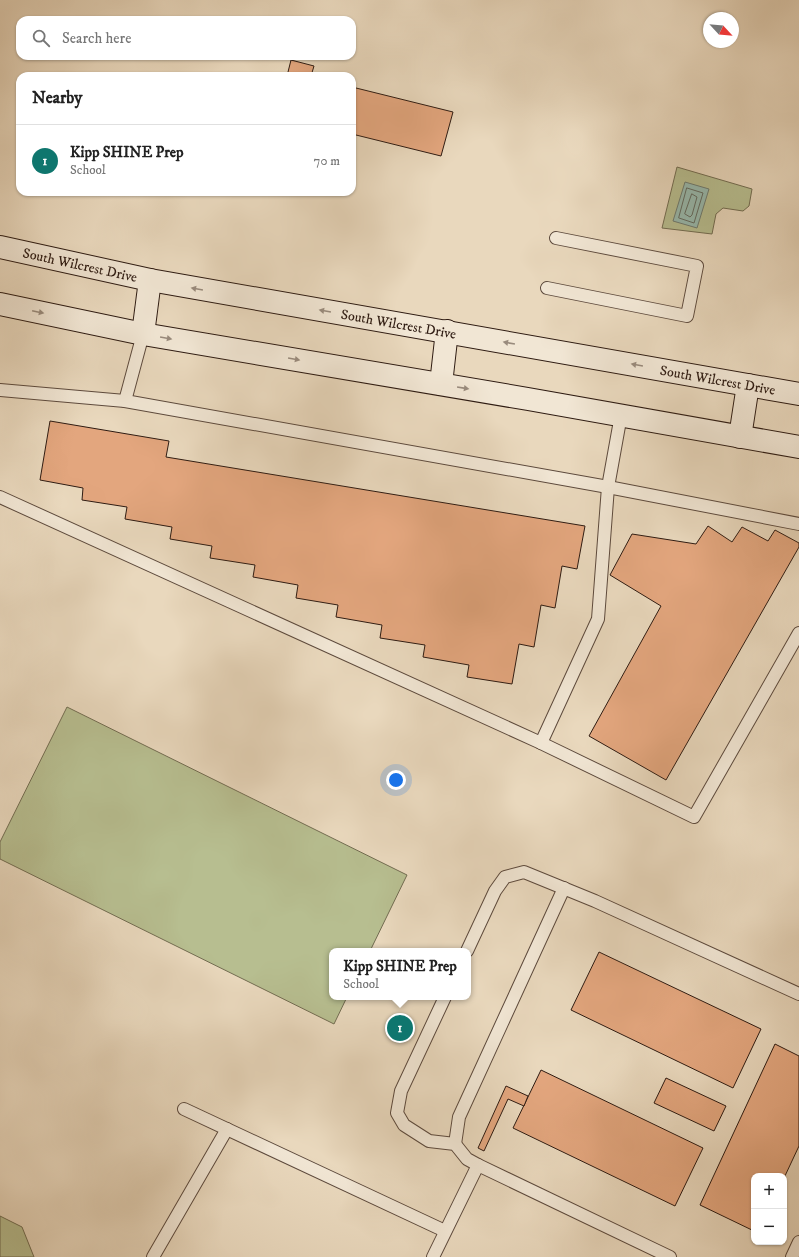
<!DOCTYPE html>
<html lang="en">
<head>
<meta charset="utf-8">
<style>
	:root { --surface:#fff; --page:#f6f6f6; --text:#222; --muted:#767676; --line:#e0e0e0; --accent:#0f766e }
	body { margin:0; font-family:"IM FELL DW Pica",serif; background:var(--page); color:var(--text) }
	.controls { position:absolute; right:12px; bottom:12px; display:grid; overflow:hidden; border-radius:8px; box-shadow:0 1px 3px #0004 }
	.controls button { width:36px; height:36px; display:grid; place-items:center; padding:0; border:0; border-bottom:1px solid var(--line); background:var(--surface); color:var(--text); font:20px sans-serif }
	.compass { position:absolute; left:703px; top:12px; width:36px; height:36px; border-radius:50%; background:var(--surface); box-shadow:0 1px 3px #0004; rotate:116deg }
	.you { position:absolute; left:396px; top:780px; width:14px; height:14px; margin:-10px; border:3px solid #fff; border-radius:50%; background:#1a73e8; box-shadow:0 0 0 6px #1a73e833 }
	.badge { display:grid; place-items:center; width:26px; height:26px; border-radius:50%; background:var(--accent); color:#fff; font-size:13px; font-weight:700 }
	.pin { position:absolute; translate:-50% -50%; border:2px solid #fff; box-shadow:0 1px 4px #0006 }
	.popup { position:absolute; left:329px; top:948px; width:142px; height:52px; box-sizing:border-box; display:grid; place-content:center; border-radius:8px; background:var(--surface); filter:drop-shadow(0 1px 3px #0005); font-size:13px; white-space:nowrap; color:var(--muted) }
	.popup b { font-size:15px; color:var(--text) }
	.popup::after { content:''; position:absolute; left:50%; top:100%; margin-left:-8px; border:8px solid transparent; border-top-color:var(--surface) }
	.list { margin:0; padding:0; list-style:none }
	h2 { display:flex; justify-content:space-between; align-items:center; height:52px; margin:0; padding:0 16px; font-size:17px }
	h2 small { font-size:13px; font-weight:400; color:var(--muted) }
	.list li { display:grid; grid-template-columns:26px 1fr auto; gap:12px; align-items:center; box-sizing:border-box; height:72px; padding:0 16px; border-top:1px solid var(--line) }
	.list b { display:block; font-size:15px; white-space:nowrap }
	.list p { margin:0; font-size:13px; white-space:nowrap; color:var(--muted) }
	.list em { font-size:13px; font-style:normal; color:var(--muted) }
	.icon { flex:none; width:22px; height:22px; fill:none; stroke:currentColor; stroke-width:2; stroke-linecap:round; stroke-linejoin:round }
	.map { position:relative; flex:none; width:799px; height:1257px; overflow:hidden }
	.search { position:absolute; background:var(--surface); box-shadow:0 1px 3px #0004; left:16px; top:16px; width:340px; height:44px; display:flex; align-items:center; gap:10px; box-sizing:border-box; padding:0 14px; border-radius:12px; color:var(--muted); font-size:15px }
	.panel { position:absolute; background:var(--surface); box-shadow:0 1px 3px #0004; left:16px; top:72px; width:340px; height:124px; border-radius:12px }
	.map>svg:first-child { display:block }
</style>
</head>
<body>
<div class="map">
<svg width="799" height="1257" viewBox="0 0 799 1257">
	<rect width="100%" height="100%" fill="#e9d8bd"/>
	<filter id="stains"><feTurbulence type="fractalNoise" baseFrequency=".005" numOctaves="4"/><feColorMatrix values="0 0 0 0 .2 0 0 0 0 .09 0 0 0 0 .02 0 0 0 .5 -.17"/></filter>
	<radialGradient id="worn" r=".72"><stop offset=".6" stop-color="#630" stop-opacity="0"/><stop offset="1" stop-color="#630" stop-opacity=".3"/></radialGradient>
	<g fill="#b7be90" stroke="#726c51">
		<polygon points="677,167 752,189 749,206 743,211 723,208 716,214 712,234 662,228"/>
		<polygon points="67,707 407,875 370,951 332,951 332,997 347,997 334,1024 0,859 0,842"/>
		<polygon points="0,1216 22,1227 34,1257 0,1257"/>
	</g>
	<polygon fill="#97baaf" stroke="#6d7a70" points="685,182 709,189 697,228 673,221"/>
	<g fill="none" stroke-linecap="round" stroke-linejoin="round">
		<g stroke="#626a60" stroke-width="1">
			<polygon points="687,188 703,193 694,223 679,218"/>
			<polygon points="692,194 697,197 692,215 690,217 685,214"/>
		</g>
	</g>
	<g fill="#e3a67e" stroke="#2e1b12">
		<polygon points="291,60 314,66 311,76 287,76"/>
		<polygon points="352,87 453,112 441,156 352,134"/>
		<polygon points="50,421 169,441 166,457 585,526 577,569 562,566 555,608 541,605 534,647 519,644 512,684 467,677 469,665 423,657 425,645 380,638 382,625 336,617 338,605 296,598 298,585 253,577 255,565 210,558 212,546 170,539 172,527 125,519 127,507 82,500 83,488 40,480"/>
		<polygon points="708,526 732,542 742,527 768,541 775,530 799,543 799,547 666,780 589,736 661,606 610,575 632,534 696,544"/>
		<polygon points="599,952 761,1029 733,1088 571,1010"/>
		<polygon points="775,1044 799,1056 799,1146 784,1178 784,1176 754,1176 754,1231 700,1205"/>
		<polygon points="541,1070 703,1148 675,1206 513,1128"/>
		<polygon points="666,1078 726,1106 714,1131 654,1103"/>
		<polygon points="506,1086 528,1096 524,1106 508,1099 484,1151 478,1148"/>
	</g>
	<g fill="none" stroke-linecap="round" stroke-linejoin="round">
		<defs>
			<g id="lane">
				<polyline points="547,288 687,316 697,266 556,238"/>
				<polyline points="0,390 125,401 608,487 799,524"/>
				<polyline points="125,401 143,334"/>
				<polyline points="0,497 541,743 694,817 799,633"/>
				<polyline points="541,743 598,619 608,487 621,415"/>
				<polyline points="467,951 495,891 505,877 524,872 595,901 799,994"/>
				<polyline points="445,997 401,1091 397,1113 404,1125 429,1141 455,1144 467,1159 478,1165"/>
				<polyline points="184,1109 445,1231"/>
				<polyline points="455,1144 459,1117 564,888"/>
				<polyline points="153,1257 227,1129"/>
				<polyline points="433,1257 478,1165 670,1257"/>
				<polyline points="792,1257 799,1242"/>
			</g>
			<g id="secondary">
				<path id="s1" d="M0 247 150 280 799 394"/>
				<polyline points="0,304 143,334 528,399 799,447"/>
				<polyline points="143,334 150,280"/>
				<polyline points="441,384 447,331"/>
				<polyline points="740,437 748,385"/>
			</g>
		</defs>
		<use href="#lane" stroke="#5d4a3d" stroke-width="14"/>
		<use href="#secondary" stroke="#2e1b12" stroke-width="24"/>
		<use href="#lane" stroke="#f1e6d4" stroke-width="12"/>
		<use href="#secondary" stroke="#f1e6d4" stroke-width="22"/>
	</g>
	<defs><path id="oneway-solid" d="M-6-.8H1V-3.2L6.5 0L1 3.2V.8H-6Z"/></defs>
	<g fill="#998b7d">
		<use href="#oneway-solid" transform="translate(197 289) rotate(-170)"/>
		<use href="#oneway-solid" transform="translate(325 311) rotate(-170)"/>
		<use href="#oneway-solid" transform="translate(38 312) rotate(12)"/>
		<use href="#oneway-solid" transform="translate(166 338) rotate(10)"/>
		<use href="#oneway-solid" transform="translate(509 343) rotate(-170)"/>
		<use href="#oneway-solid" transform="translate(294 359) rotate(10)"/>
		<use href="#oneway-solid" transform="translate(637 365) rotate(-170)"/>
		<use href="#oneway-solid" transform="translate(463 388) rotate(9)"/>
	</g>
	<g text-anchor="middle" stroke-width="3" stroke-linejoin="round" paint-order="stroke">
		<g font-size="14" fill="#2e1b12" stroke="#f1e6d4">
			<text dy="5" stroke="none"><textPath href="#s1" startOffset="82">South Wilcrest Drive</textPath></text>
			<text dy="5" stroke="none"><textPath href="#s1" startOffset="406">South Wilcrest Drive</textPath></text>
			<text dy="5" stroke="none"><textPath href="#s1" startOffset="730">South Wilcrest Drive</textPath></text>
		</g>
	</g>
	<rect width="100%" height="100%" filter="url(#stains)"/>
	<rect width="100%" height="100%" fill="url(#worn)"/>
</svg>
<div class="controls">
<button>+</button>
<button>−</button>
</div>
<svg class="compass" viewBox="-18 -18 36 36"><path d="M0-13l5 13h-10z" fill="#e53935"/><path d="M0 13l5-13h-10z" fill="#767676"/></svg>
<div class="you"></div>
<div class="pin badge" style="left:400px;top:1028px">1</div>
<div class="popup"><b>Kipp SHINE Prep</b>School</div>
<div class="search"><svg class="icon" aria-label="search" viewBox="0 0 24 24"><circle cx="10" cy="10" r="6"/><path d="M15 15l6 6"/></svg>Search here</div>
<section class="panel">
<h2>Nearby<small></small></h2>
<ul class="list">
<li><span class="badge">1</span><div><b>Kipp SHINE Prep</b><p>School</p></div><em>70 m</em></li>
</ul>
</section>
</div>
</body>
</html>
